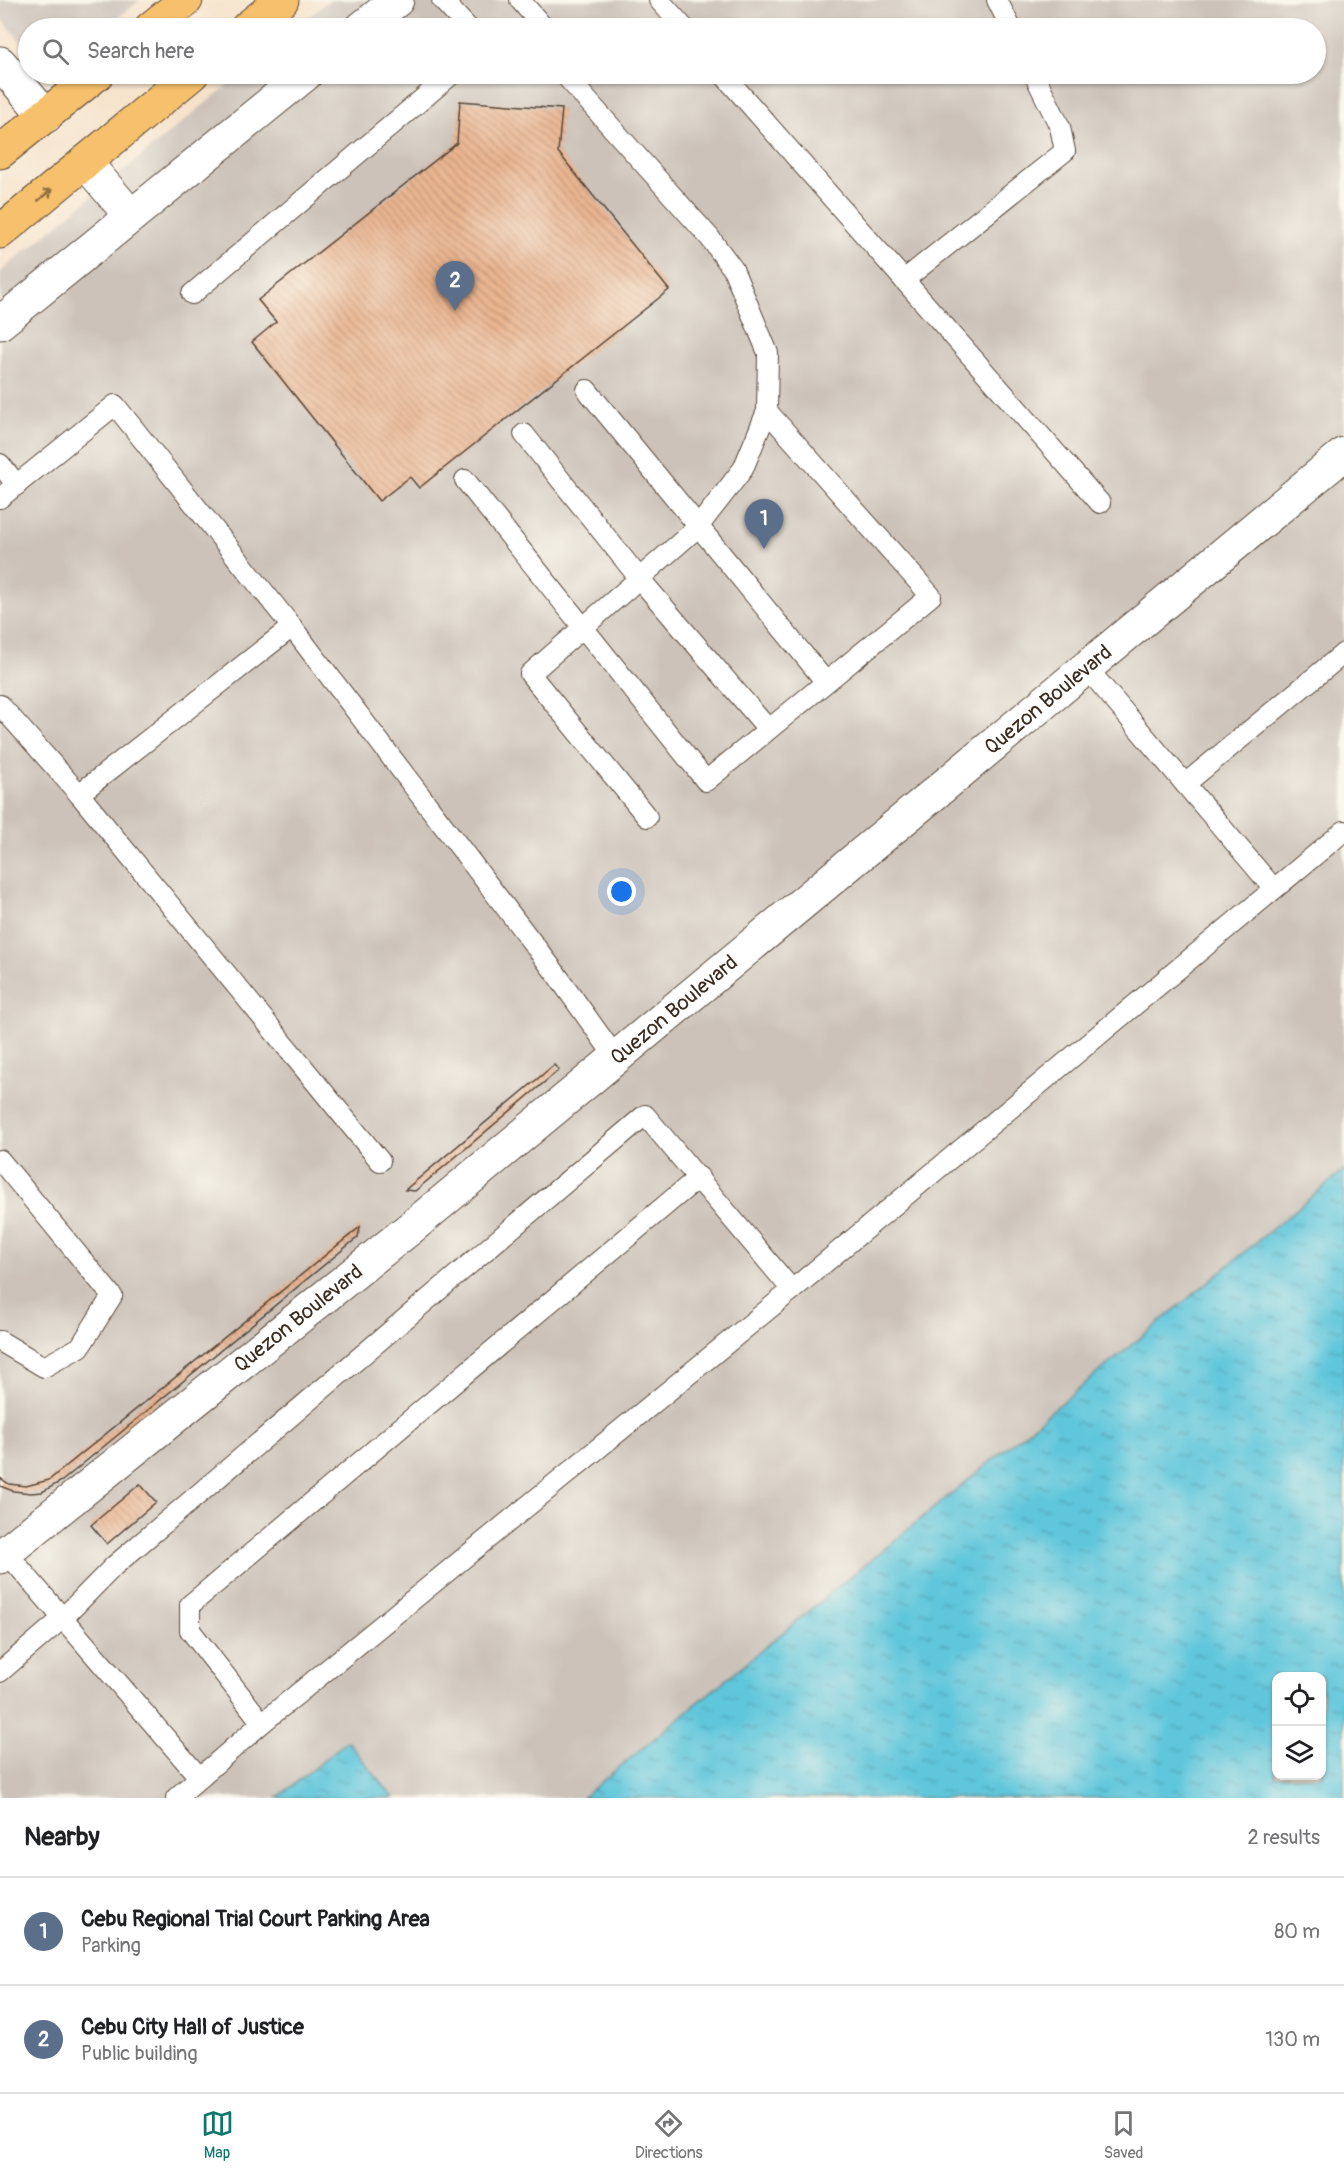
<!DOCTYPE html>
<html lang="en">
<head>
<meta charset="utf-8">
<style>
	:root { --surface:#fff; --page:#f2f2f2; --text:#202124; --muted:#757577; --line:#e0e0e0; --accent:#0f766e }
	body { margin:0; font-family:Pangolin,sans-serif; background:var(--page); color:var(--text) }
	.controls { position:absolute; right:18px; bottom:18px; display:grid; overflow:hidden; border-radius:12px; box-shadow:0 2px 4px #0004 }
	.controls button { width:54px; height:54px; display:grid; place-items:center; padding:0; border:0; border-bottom:2px solid var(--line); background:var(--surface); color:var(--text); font:30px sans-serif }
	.you { position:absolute; left:622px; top:892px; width:21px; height:21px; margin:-15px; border:4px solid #fff; border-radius:50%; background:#1a73e8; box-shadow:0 0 0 9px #1a73e833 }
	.badge { display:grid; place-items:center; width:39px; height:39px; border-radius:50%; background:var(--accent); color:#fff; font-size:20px; font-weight:700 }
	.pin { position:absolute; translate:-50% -50px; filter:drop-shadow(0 2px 3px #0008) }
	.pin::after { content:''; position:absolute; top:32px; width:21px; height:18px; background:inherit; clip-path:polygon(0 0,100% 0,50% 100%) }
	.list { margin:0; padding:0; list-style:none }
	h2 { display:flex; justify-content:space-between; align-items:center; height:78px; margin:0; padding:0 24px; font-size:26px }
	h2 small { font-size:20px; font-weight:400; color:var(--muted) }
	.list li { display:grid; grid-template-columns:39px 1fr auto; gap:18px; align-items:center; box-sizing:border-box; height:108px; padding:0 24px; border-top:2px solid var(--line) }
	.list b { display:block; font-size:22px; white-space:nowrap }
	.list p { margin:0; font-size:20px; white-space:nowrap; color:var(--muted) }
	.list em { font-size:20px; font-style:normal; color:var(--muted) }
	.icon { flex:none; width:33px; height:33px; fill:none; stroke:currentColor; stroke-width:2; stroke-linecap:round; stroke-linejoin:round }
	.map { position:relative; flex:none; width:1344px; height:1798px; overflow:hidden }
	.search { position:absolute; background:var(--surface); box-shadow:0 2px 4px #0004; left:18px; right:18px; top:18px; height:66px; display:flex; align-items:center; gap:15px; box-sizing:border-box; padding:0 21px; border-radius:33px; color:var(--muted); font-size:22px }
	.sheet { height:294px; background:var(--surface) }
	nav { display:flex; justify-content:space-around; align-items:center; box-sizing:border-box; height:84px; border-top:2px solid var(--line); background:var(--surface); font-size:16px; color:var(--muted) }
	nav a { display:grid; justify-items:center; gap:3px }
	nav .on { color:var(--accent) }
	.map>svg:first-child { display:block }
</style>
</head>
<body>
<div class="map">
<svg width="1344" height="1798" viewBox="0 0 1344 1798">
	<defs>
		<pattern id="water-ripples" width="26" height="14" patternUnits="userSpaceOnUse" patternTransform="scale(1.5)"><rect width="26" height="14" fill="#5fc6db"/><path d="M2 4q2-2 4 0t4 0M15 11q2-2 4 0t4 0" fill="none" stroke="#50a1b1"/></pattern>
		<pattern id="building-back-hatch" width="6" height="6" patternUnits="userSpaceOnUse" patternTransform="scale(1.5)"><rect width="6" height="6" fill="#eab591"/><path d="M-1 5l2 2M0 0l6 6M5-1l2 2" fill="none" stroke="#bf9376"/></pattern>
	</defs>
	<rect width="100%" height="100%" fill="#fbf7ec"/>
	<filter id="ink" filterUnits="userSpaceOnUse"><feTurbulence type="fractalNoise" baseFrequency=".0167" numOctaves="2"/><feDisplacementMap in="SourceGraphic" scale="12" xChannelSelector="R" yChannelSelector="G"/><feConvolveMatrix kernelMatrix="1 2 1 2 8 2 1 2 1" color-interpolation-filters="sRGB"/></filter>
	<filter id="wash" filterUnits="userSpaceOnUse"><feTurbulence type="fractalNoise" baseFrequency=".008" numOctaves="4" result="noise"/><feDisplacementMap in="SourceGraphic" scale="24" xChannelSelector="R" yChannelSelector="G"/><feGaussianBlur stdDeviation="1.35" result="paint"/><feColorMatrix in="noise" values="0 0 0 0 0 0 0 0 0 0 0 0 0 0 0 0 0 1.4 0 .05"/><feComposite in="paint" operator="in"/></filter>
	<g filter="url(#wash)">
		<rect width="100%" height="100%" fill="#f6e2ca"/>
		<g fill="#ccc2b9">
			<polygon points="0,0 140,0 106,28 28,28 28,50 0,17"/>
			<polygon points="330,0 1344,0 1344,1170 582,1798 394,1798 347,1741 277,1798 0,1798 0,272 241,74 1316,74 1316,28 295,28"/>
		</g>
		<g fill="url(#water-ripples)" stroke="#4d787c" stroke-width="1.5" fill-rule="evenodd">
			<path d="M1344 1170V1798H582ZM1276 1676H1322V1776H1276Z"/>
			<polygon points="347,1741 394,1798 277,1798"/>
		</g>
		<g id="blocks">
			<g fill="url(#building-back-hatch)">
				<polygon points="460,101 562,109 558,152 669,290 419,488 410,477 379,501 252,342 276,322 258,300 457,143"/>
				<polygon points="554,1065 559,1070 415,1191 405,1190"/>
				<polygon points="360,1227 358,1237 62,1481 42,1492 31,1493 13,1491 0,1486 0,1478 9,1484 26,1486 49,1480"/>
				<polygon points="140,1484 156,1502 107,1544 91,1525"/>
			</g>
		</g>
	</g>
	<g filter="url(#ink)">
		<use href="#blocks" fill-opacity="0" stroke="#574638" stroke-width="1.5"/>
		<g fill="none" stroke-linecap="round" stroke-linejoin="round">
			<defs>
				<g id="service">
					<polyline points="442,0 468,28"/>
					<polyline points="520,0 544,28"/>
					<polyline points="659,0 684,28"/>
					<polyline points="997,0 1011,28"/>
					<polyline points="564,74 710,238 733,269 768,353 767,411 743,469 698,527 530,674 647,817"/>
					<polyline points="723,74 1100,503"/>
					<polyline points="904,280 1065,151 1060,127 1034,74"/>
					<polyline points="192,294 452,74"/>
					<polyline points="587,390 825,681"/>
					<polyline points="524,434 639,578 768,729"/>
					<polyline points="0,464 17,485"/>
					<polyline points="465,480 706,781 931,596 767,411"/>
					<polyline points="0,498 115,405 292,627 554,971 616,1058"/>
					<polyline points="292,627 79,794 380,1161"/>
					<polyline points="1086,667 1274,889"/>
					<polyline points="0,705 79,794"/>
					<polyline points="1185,784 1344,653"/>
					<polyline points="0,1160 112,1296 80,1347 44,1367 0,1341"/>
					<polyline points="6,1552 199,1777"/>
					<polyline points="0,1672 63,1618 114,1566 645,1115 792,1290"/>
					<polyline points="262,1723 190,1630 190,1605 699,1177"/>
					<polyline points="176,1798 262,1723 792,1290 1344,831"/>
				</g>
				<g id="minor">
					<polyline points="362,28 397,0"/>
					<polyline points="0,63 46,116"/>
					<polyline points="85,162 131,216"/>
					<polyline points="0,323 306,74"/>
					<path id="s1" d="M0 1557 413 1226 1344 454"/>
				</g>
				<g id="trunk">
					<polyline points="151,28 186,0"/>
					<polyline points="247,28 282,0"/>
					<polyline points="0,152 97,74"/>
					<polyline points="0,232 192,74"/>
				</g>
			</defs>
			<use href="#service" stroke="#574638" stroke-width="22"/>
			<use href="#minor" stroke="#574638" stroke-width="35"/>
			<use href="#trunk" stroke="#574638" stroke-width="35"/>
			<use href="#service" stroke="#fff" stroke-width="20"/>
			<use href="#minor" stroke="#fff" stroke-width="33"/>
			<use href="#trunk" stroke="#f7c06c" stroke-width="33"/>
		</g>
		<defs><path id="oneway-shaft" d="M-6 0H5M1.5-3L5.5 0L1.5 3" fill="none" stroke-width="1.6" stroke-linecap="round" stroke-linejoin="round" transform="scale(1.5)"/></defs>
		<use stroke="#906e41" href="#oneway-shaft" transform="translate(45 195) rotate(-40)"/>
	</g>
	<g text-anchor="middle" stroke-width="4.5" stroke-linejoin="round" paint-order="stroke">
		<g font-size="21" fill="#3b2a1e" stroke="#fbf7ec">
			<text dy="7" stroke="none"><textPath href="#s1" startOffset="1354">Quezon Boulevard</textPath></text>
			<text dy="7" stroke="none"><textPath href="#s1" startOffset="868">Quezon Boulevard</textPath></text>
			<text dy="7" stroke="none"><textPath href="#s1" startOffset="382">Quezon Boulevard</textPath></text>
		</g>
	</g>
</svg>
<div class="controls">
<button><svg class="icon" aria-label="locate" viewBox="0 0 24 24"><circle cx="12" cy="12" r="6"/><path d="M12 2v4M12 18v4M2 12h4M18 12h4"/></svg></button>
<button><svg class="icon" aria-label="layers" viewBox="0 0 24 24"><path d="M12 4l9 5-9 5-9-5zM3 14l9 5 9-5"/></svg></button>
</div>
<div class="you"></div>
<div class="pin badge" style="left:764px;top:549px;background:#5c6f8a">1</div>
<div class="pin badge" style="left:455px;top:311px;background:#5c6f8a">2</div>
<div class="search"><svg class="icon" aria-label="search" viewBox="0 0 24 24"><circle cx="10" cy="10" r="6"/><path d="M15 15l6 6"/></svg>Search here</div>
</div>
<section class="sheet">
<h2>Nearby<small>2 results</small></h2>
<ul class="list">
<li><span class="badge" style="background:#5c6f8a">1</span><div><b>Cebu Regional Trial Court Parking Area</b><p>Parking</p></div><em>80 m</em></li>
<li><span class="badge" style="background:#5c6f8a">2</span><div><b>Cebu City Hall of Justice</b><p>Public building</p></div><em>130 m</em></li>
</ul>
</section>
<nav>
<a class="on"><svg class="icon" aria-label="map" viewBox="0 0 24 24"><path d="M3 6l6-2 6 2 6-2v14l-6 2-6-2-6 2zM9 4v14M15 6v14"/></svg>Map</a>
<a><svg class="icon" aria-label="directions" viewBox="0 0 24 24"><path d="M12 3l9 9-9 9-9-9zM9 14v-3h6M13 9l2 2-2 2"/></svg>Directions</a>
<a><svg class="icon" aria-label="saved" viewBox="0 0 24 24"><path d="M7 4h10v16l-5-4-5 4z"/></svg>Saved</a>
</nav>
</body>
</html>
